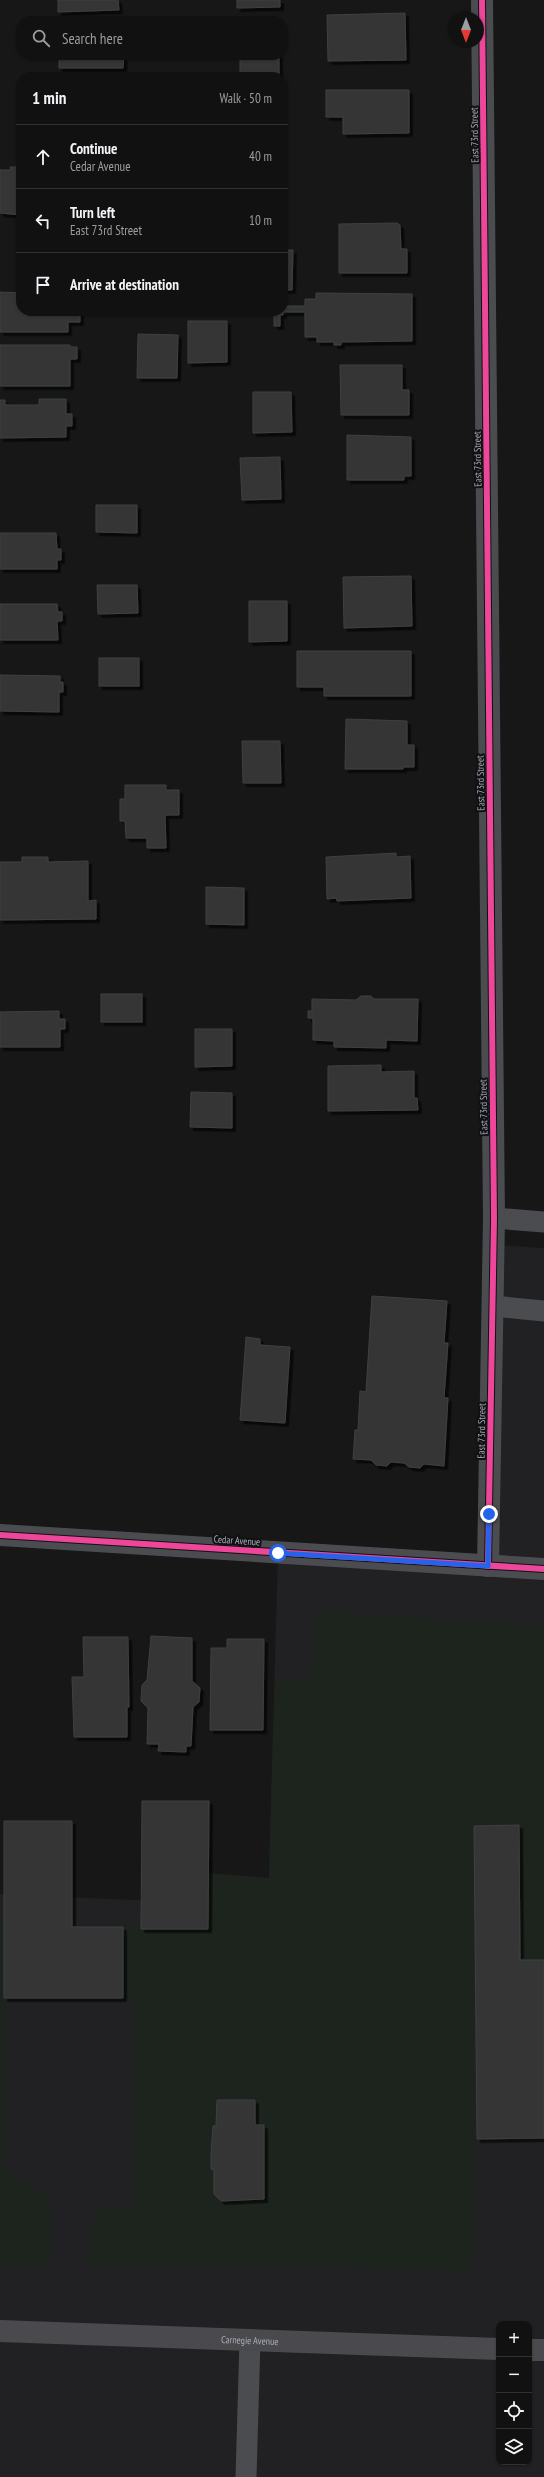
<!DOCTYPE html>
<html lang="en">
<head>
<meta charset="utf-8">
<style>
	:root { --surface:#111; --page:#1e1f1f; --text:#f1f3f6; --muted:#9c9d9f; --line:#303131 }
	body { margin:0; font-family:"PT Sans Narrow",sans-serif; background:var(--page); color:var(--text) }
	.controls { position:absolute; right:12px; bottom:12px; display:grid; overflow:hidden; border-radius:8px; box-shadow:0 1px 3px #0004 }
	.controls button { width:36px; height:36px; display:grid; place-items:center; padding:0; border:0; border-bottom:1px solid var(--line); background:var(--surface); color:var(--text); font:20px sans-serif }
	.compass { position:absolute; left:448px; top:12px; width:36px; height:36px; border-radius:50%; background:var(--surface); box-shadow:0 1px 3px #0004; rotate:180deg }
	.stop { position:absolute; width:12px; height:12px; margin:-9px; border:3px solid #2563eb; border-radius:50%; background:#fff }
	.stop.end { background:#2563eb; border-color:#fff; box-shadow:0 1px 4px #0008 }
	.list { margin:0; padding:0; list-style:none }
	h2 { display:flex; justify-content:space-between; align-items:center; height:52px; margin:0; padding:0 16px; font-size:17px }
	h2 small { font-size:13px; font-weight:400; color:var(--muted) }
	.list li { display:grid; grid-template-columns:26px 1fr auto; gap:12px; align-items:center; box-sizing:border-box; height:64px; padding:0 16px; border-top:1px solid var(--line) }
	.list b { display:block; font-size:15px; white-space:nowrap }
	.list p { margin:0; font-size:13px; white-space:nowrap; color:var(--muted) }
	.list em { font-size:13px; font-style:normal; color:var(--muted) }
	.icon { flex:none; width:22px; height:22px; fill:none; stroke:currentColor; stroke-width:2; stroke-linecap:round; stroke-linejoin:round }
	.map { position:relative; flex:none; width:544px; height:2477px; overflow:hidden }
	.search { position:absolute; background:var(--surface); box-shadow:0 1px 3px #0004; left:16px; top:16px; width:272px; height:44px; display:flex; align-items:center; gap:10px; box-sizing:border-box; padding:0 14px; border-radius:16px; color:var(--muted); font-size:15px }
	.panel { position:absolute; background:var(--surface); box-shadow:0 1px 3px #0004; left:16px; top:72px; width:272px; height:244px; border-radius:16px }
	.map>svg:first-child { display:block }
</style>
</head>
<body>
<div class="map">
<svg width="544" height="2477" viewBox="0 0 544 2477">
	<defs>
		<filter id="shadow"><feDropShadow dx="3.5" dy="3.5" stdDeviation="0" flood-color="#0009"/></filter>
	</defs>
	<rect width="100%" height="100%" fill="#171717"/>
	<path fill="#212123" fill-rule="evenodd" d="M494 1245 544 1248V2477H0V1894L268 1906 278 1553 488 1566ZM499 2324H529V2462H499Z"/>
	<g fill="#1d241e">
		<polygon points="314,1611 544,1626 544,1960 520,1960 519,1825 474,1826 477,2139 472,2270 85,2267 96,2209 131,2206 133,2008 123,1998 123,1927 208,1929 209,1873 269,1878 275,1678 313,1678"/>
		<polygon points="0,1920 4,1920 4,2167 51,2198 51,2267 0,2265"/>
	</g>
	<g fill="#353536" stroke="#3f4043" filter="url(#shadow)">
		<polygon points="58,0 118,0 119,10 58,12"/>
		<polygon points="237,0 280,0 280,7 237,8"/>
		<polygon points="405,13 406,60 328,61 327,15"/>
		<polygon points="59,55 124,55 123,68 59,68"/>
		<rect x="240" y="55" width="39" height="22"/>
		<polygon points="326,90 409,90 409,133 343,134 343,117 326,117"/>
		<polygon points="10,167 21,167 21,215 0,213 0,170 11,170"/>
		<polygon points="397,223 400,225 401,249 407,249 407,273 339,273 339,224"/>
		<polygon points="283,250 293,250 292,290 283,290"/>
		<polygon points="0,292 21,293 21,311 80,311 80,322 68,322 68,332 0,332"/>
		<polygon points="316,293 412,294 412,341 341,342 341,345 334,345 334,342 317,342 317,337 305,337 305,312 283,312 283,315 280,315 280,326 274,326 274,311 283,311 283,306 305,306 305,299 316,299"/>
		<polygon points="188,321 227,321 227,362 188,363"/>
		<polygon points="138,334 178,335 177,378 137,378"/>
		<polygon points="0,345 70,345 70,347 77,347 77,359 70,359 70,386 0,386"/>
		<polygon points="340,365 402,365 402,390 409,390 409,415 341,415"/>
		<polygon points="253,392 291,392 292,432 253,433"/>
		<polygon points="39,399 66,399 66,414 72,414 72,426 66,426 66,437 0,438 0,400 5,400 5,405 39,405"/>
		<polygon points="347,435 411,437 411,476 404,476 404,480 347,480"/>
		<polygon points="280,457 281,499 242,500 240,458"/>
		<polygon points="96,505 137,505 137,533 96,532"/>
		<polygon points="0,533 56,533 57,549 61,549 61,560 57,560 57,569 0,569"/>
		<polygon points="411,576 412,626 344,628 343,577"/>
		<polygon points="97,585 137,585 138,613 98,614"/>
		<polygon points="249,601 287,601 287,641 249,642"/>
		<polygon points="0,604 57,604 58,612 62,612 62,621 57,621 58,640 0,640"/>
		<polygon points="297,651 411,651 411,696 324,696 324,687 297,687"/>
		<rect x="99" y="658" width="40" height="28"/>
		<polygon points="0,675 60,676 60,682 63,682 63,692 59,692 59,712 0,711"/>
		<polygon points="346,719 407,721 407,745 414,745 414,767 403,767 403,769 345,769"/>
		<polygon points="242,741 280,741 281,783 243,783"/>
		<polygon points="125,785 166,785 166,790 179,790 179,815 165,815 166,848 147,848 147,838 126,838 125,821 120,821 120,799 125,799"/>
		<polygon points="396,853 396,857 410,856 411,898 337,901 336,898 327,899 326,857"/>
		<polygon points="22,857 48,857 48,862 88,861 88,901 96,900 96,919 0,920 0,862 22,862"/>
		<polygon points="206,887 244,888 244,925 206,924"/>
		<rect x="101" y="994" width="41" height="28"/>
		<polygon points="361,996 371,996 374,999 418,999 417,1041 386,1040 386,1048 334,1047 334,1041 313,1040 313,1018 308,1018 308,1011 312,1011 312,999 356,1000"/>
		<polygon points="59,1011 59,1019 65,1019 65,1029 60,1029 60,1047 0,1047 0,1012"/>
		<polygon points="195,1029 232,1029 232,1066 195,1067"/>
		<polygon points="381,1065 381,1072 414,1071 414,1098 417,1098 418,1110 328,1111 328,1066"/>
		<polygon points="191,1092 232,1093 232,1128 190,1127"/>
		<polygon points="372,1296 447,1301 444,1343 448,1343 444,1398 448,1398 444,1466 424,1464 420,1468 409,1467 404,1463 391,1462 387,1466 376,1465 371,1460 353,1459 355,1430 358,1430 360,1391 366,1392"/>
		<polygon points="246,1337 260,1339 260,1345 290,1347 285,1423 240,1420"/>
		<polygon points="151,1636 192,1638 192,1681 200,1688 199,1702 193,1707 191,1746 186,1746 186,1752 158,1751 159,1744 147,1744 148,1708 141,1701 142,1685 147,1680"/>
		<polygon points="83,1637 128,1637 129,1707 127,1707 127,1737 74,1737 72,1677 84,1677"/>
		<polygon points="227,1639 264,1639 263,1730 210,1730 211,1648 227,1648"/>
		<polygon points="142,1801 209,1801 208,1929 141,1929"/>
		<polygon points="4,1821 72,1821 72,1927 123,1927 123,1998 4,1998"/>
		<polygon points="519,1825 520,1960 544,1960 544,2138 477,2139 474,1826"/>
		<polygon points="217,2100 255,2100 255,2125 264,2125 264,2199 221,2201 214,2194 214,2170 211,2169 211,2154 213,2126 216,2126"/>
	</g>
	<g fill="none" stroke-linecap="round" stroke-linejoin="round">
		<g stroke="#4b4c50" stroke-width="21">
			<polyline points="494,1218 544,1222"/>
			<polyline points="493,1306 544,1311"/>
			<polyline points="246,2477 250,2340"/>
		</g>
		<polyline stroke="#4b4c50" stroke-width="22" points="482,0 494,1218 488,1566"/>
		<polyline stroke="#4b4c50" stroke-width="22" points="0,1535 544,1569"/>
		<g stroke="#4a4a4e" stroke-width="22">
			<path id="s1" d="M0 2331 499 2349"/>
			<polyline points="529,2350 544,2350"/>
		</g>
		<defs>
			<g id="cycleway">
				<polyline points="482,0 494,1218 488,1566"/>
				<polyline points="0,1535 544,1569"/>
			</g>
		</defs>
		<use href="#cycleway" stroke="#111113" stroke-width="8"/>
		<use href="#cycleway" stroke="#ed469a" stroke-width="6"/>
	</g>
	<g fill="none" stroke-linecap="round" stroke-linejoin="round">
		<polyline stroke="#2563eb" stroke-width="5" points="278,1553 488,1566 489,1514"/>
	</g>
	<g text-anchor="middle" stroke-width="4" stroke-linejoin="round" paint-order="stroke">
		<g font-size="10" fill="#a8adb8" stroke="#111113">
			<text transform="translate(474 135) rotate(-91)" y="4">East 73rd Street</text>
			<text transform="translate(477 459) rotate(-91)" y="4">East 73rd Street</text>
			<text transform="translate(480 783) rotate(-91)" y="4">East 73rd Street</text>
			<text transform="translate(483 1107) rotate(-91)" y="4">East 73rd Street</text>
			<text transform="translate(481 1431) rotate(-89)" y="4">East 73rd Street</text>
			<text transform="translate(237 1540) rotate(4)" y="4">Cedar Avenue</text>
			<text dy="4" stroke="none"><textPath href="#s1" startOffset="250">Carnegie Avenue</textPath></text>
		</g>
	</g>
</svg>
<div class="controls">
<button>+</button>
<button>−</button>
<button><svg class="icon" aria-label="locate" viewBox="0 0 24 24"><circle cx="12" cy="12" r="6"/><path d="M12 2v4M12 18v4M2 12h4M18 12h4"/></svg></button>
<button><svg class="icon" aria-label="layers" viewBox="0 0 24 24"><path d="M12 4l9 5-9 5-9-5zM3 14l9 5 9-5"/></svg></button>
</div>
<svg class="compass" viewBox="-18 -18 36 36"><path d="M0-13l5 13h-10z" fill="#e53935"/><path d="M0 13l5-13h-10z" fill="#9c9d9f"/></svg>
<div class="stop" style="left:278px;top:1553px"></div>
<div class="stop end" style="left:489px;top:1514px"></div>
<div class="search"><svg class="icon" aria-label="search" viewBox="0 0 24 24"><circle cx="10" cy="10" r="6"/><path d="M15 15l6 6"/></svg>Search here</div>
<section class="panel">
<h2>1 min<small>Walk · 50 m</small></h2>
<ul class="list">
<li><svg class="icon" aria-label="ahead" viewBox="0 0 24 24"><path d="M12 20V5M6 11l6-6 6 6"/></svg><div><b>Continue</b><p>Cedar Avenue</p></div><em>40 m</em></li>
<li><svg class="icon" aria-label="left" viewBox="0 0 24 24"><path d="M17 20v-9H6M10 6l-5 5 5 5"/></svg><div><b>Turn left</b><p>East 73rd Street</p></div><em>10 m</em></li>
<li><svg class="icon" aria-label="arrive" viewBox="0 0 24 24"><path d="M6 21V4h12l-3 4 3 4H6"/></svg><div><b>Arrive at destination</b></div></li>
</ul>
</section>
</div>
</body>
</html>
